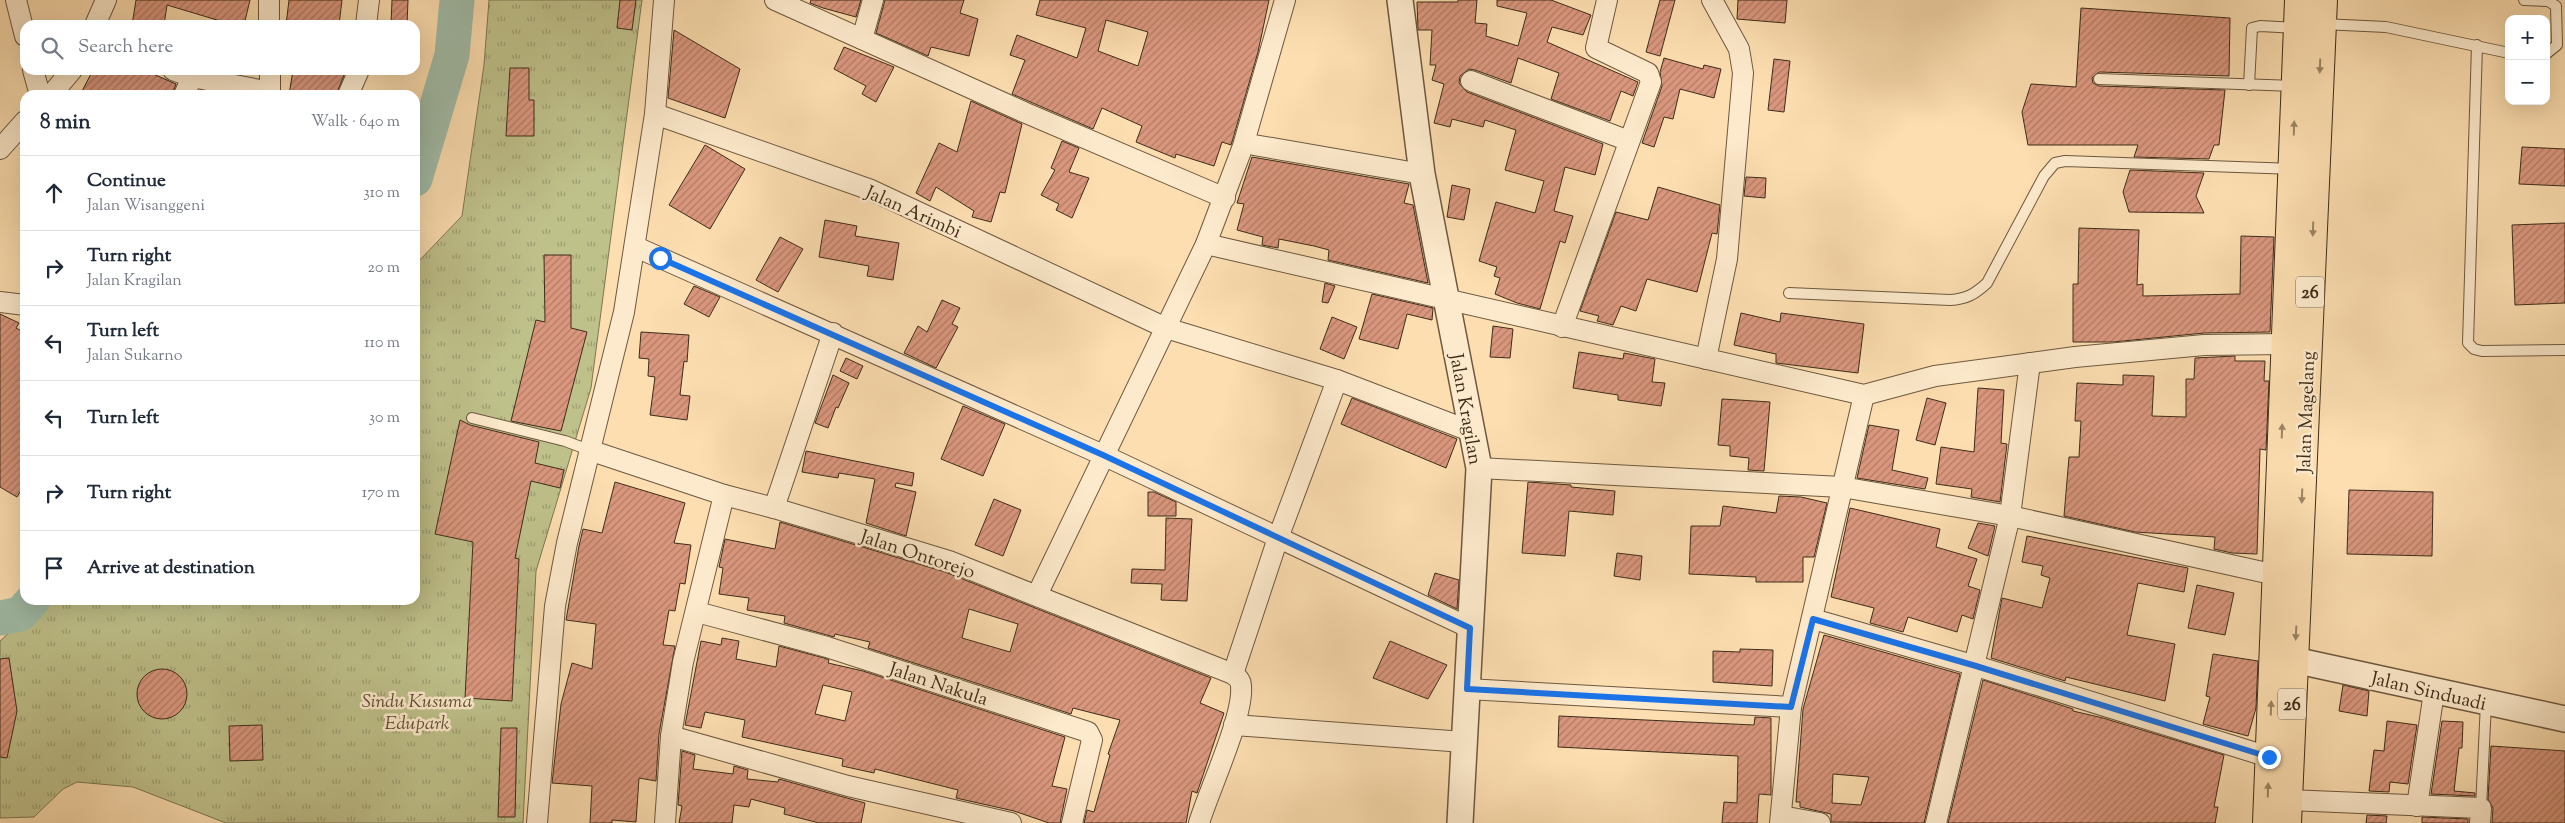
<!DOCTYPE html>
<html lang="en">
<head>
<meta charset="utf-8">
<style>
	:root { --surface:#fff; --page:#f6f6f7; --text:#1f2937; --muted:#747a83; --line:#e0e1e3 }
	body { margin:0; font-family:"Sorts Mill Goudy",serif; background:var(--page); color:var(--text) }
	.controls { position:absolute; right:15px; top:15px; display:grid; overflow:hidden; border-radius:10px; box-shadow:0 5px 20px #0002 }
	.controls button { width:45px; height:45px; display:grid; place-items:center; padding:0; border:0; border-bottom:1px solid var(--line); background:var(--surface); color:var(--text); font:25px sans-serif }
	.stop { position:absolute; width:15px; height:15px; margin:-11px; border:4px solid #1a73e8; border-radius:50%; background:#fff }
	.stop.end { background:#1a73e8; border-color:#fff; box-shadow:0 1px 5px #0008 }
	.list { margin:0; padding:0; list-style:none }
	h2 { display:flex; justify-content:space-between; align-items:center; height:65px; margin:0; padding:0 20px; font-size:21px }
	h2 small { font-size:16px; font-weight:400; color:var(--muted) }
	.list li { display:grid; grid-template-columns:32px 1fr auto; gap:15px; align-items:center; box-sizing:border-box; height:75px; padding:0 20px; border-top:1px solid var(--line) }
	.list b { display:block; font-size:19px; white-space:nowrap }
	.list p { margin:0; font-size:16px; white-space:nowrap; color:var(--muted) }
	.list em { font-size:16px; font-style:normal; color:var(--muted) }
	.icon { flex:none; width:28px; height:28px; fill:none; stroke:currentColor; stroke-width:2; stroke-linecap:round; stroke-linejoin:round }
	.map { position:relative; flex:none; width:2565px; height:823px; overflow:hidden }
	.search { position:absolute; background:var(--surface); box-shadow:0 5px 20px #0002; left:20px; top:20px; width:400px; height:55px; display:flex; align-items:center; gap:12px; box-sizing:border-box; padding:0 18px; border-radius:15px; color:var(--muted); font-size:19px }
	.panel { position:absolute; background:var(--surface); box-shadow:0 5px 20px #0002; left:20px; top:90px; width:400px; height:515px; border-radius:15px }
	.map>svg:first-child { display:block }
</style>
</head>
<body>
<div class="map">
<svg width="2565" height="823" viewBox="0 0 2565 823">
	<defs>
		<pattern id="grass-tufts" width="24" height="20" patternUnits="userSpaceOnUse" patternTransform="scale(1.25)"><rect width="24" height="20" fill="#bfc18b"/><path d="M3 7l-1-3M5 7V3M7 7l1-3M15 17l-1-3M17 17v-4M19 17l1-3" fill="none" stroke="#9d9d71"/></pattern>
		<pattern id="building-hatch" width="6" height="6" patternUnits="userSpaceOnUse" patternTransform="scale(1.25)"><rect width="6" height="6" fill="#da977e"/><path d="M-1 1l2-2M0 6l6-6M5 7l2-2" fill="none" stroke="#b27b66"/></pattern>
	</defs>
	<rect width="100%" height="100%" fill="#fcdeb0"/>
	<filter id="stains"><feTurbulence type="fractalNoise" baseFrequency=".004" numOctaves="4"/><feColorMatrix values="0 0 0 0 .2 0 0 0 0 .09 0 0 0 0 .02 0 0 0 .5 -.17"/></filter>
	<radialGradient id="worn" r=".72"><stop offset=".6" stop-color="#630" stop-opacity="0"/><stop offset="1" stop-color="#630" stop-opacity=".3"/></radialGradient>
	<polygon fill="url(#grass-tufts)" stroke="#7e7652" points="489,0 642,0 591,388 536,571 523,823 226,823 133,787 77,782 63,789 34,817 0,818 0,641 45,600 415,600 415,265 462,216 484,65"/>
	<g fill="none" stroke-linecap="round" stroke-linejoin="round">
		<g stroke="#a0bca8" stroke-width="35">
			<polyline points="415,179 452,55 457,0"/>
			<polyline points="0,618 20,614 33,600"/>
		</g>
	</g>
	<g fill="url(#building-hatch)" stroke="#3e2c19" fill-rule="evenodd">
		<polygon points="136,0 250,0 244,25 217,20 167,5 164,25 132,25"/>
		<polygon points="289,0 342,0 339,25 286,25"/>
		<polygon points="392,0 408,0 407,25 391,25"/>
		<polygon points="620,0 636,0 632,30 617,28"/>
		<polygon points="811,0 861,0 856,17 823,8 810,3"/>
		<polygon points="885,0 964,0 960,13 978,19 969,56 931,47 928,56 876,33"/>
		<path d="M1040 0H1269L1258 52 1232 142 1231 145 1222 142 1214 166 1176 154 1175 158 1136 142 1142 126 1102 108 1093 129 1012 94 1025 60 1010 55 1017 35 1077 58 1086 28 1036 15ZM1106 20 1148 32 1138 66 1098 51Z"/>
		<polygon points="1458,0 1477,0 1475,23 1487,24 1486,36 1518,46 1527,13 1497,6 1497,0 1551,0 1591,15 1583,35 1552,27 1547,42 1638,82 1633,96 1621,91 1610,121 1551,99 1559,73 1518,58 1511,83 1475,70 1469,69 1460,76 1459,83 1467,92 1603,144 1595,175 1565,167 1554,211 1573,216 1565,243 1560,241 1540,309 1517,303 1495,294 1500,278 1494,276 1497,267 1479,261 1496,202 1535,213 1544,181 1505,170 1516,130 1485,120 1483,127 1452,119 1450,127 1434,123 1444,84 1432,80 1436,65 1430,65 1432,30 1418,30 1417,2 1458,2"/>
		<polygon points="1660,0 1675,0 1660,56 1646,52"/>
		<polygon points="1738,0 1787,0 1785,23 1737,19"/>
		<polygon points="2081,8 2230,18 2229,76 2099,72 2092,78 2093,83 2099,86 2225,90 2219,145 2214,145 2209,159 2134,157 2138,145 2028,145 2022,112 2031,84 2076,87"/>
		<polygon points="674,30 740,69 725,118 668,98"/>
		<polygon points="844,47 894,67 876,102 862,94 866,86 834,69"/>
		<polygon points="1664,58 1703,69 1704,65 1721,69 1714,98 1680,89 1673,119 1664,117 1654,147 1642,143 1662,86 1660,72"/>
		<polygon points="1774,59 1790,61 1784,112 1768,110"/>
		<polygon points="510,68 529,68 529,100 534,100 534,136 506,136"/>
		<polygon points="93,70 144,70 176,84 172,95 158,95 146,91 144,95 80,95"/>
		<polygon points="293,70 346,70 336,95 289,95"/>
		<polygon points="971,101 1022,124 1005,193 1000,192 991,222 972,217 974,211 936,187 930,201 916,193 939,143 957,152"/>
		<polygon points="1062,141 1079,148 1069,172 1089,178 1072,218 1056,210 1059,204 1041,195 1055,170 1051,168"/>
		<polygon points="705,145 745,169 710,229 669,205"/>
		<polygon points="2522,147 2565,149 2565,186 2519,184"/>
		<polygon points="1252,157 1409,184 1404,203 1413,205 1428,283 1328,260 1329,250 1314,246 1279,239 1278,248 1262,245 1263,237 1237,230 1244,204 1237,203"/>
		<polygon points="2130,170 2204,173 2196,196 2204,213 2129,212 2123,192"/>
		<polygon points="1746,177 1766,178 1765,198 1744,196"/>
		<polygon points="1452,185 1470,189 1464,220 1447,217"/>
		<polygon points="1658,187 1720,205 1717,234 1712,233 1697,292 1647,279 1636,311 1621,306 1613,325 1597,321 1599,316 1580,311 1616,212 1648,220"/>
		<polygon points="825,220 857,226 855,236 899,243 893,280 867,276 869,266 819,257"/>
		<polygon points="2565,223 2565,303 2515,305 2512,225"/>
		<polygon points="2079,228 2139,230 2137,285 2143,284 2143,296 2240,294 2241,236 2274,237 2270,332 2204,333 2113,342 2073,342 2073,284 2078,284"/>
		<polygon points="780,237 803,249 778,292 756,280"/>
		<polygon points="544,255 571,255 571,328 587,332 561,431 511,421 536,320 545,322"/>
		<polygon points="1325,283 1335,286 1328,303 1322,302"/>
		<polygon points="694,286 720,297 709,317 684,304"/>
		<polygon points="1372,294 1433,308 1432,320 1407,314 1398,349 1359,339"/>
		<polygon points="942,300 960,308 952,324 958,327 936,368 904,353 918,326 927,332"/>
		<polygon points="1741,313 1780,322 1781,313 1864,324 1858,373 1776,363 1776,354 1734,345"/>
		<polygon points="0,314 19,323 16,328 25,333 25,484 17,497 0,487"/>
		<polygon points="1332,317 1357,327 1344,359 1320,349"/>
		<polygon points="1493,326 1513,329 1510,358 1490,357"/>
		<polygon points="641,332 689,335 687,362 684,361 680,395 690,396 687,420 650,415 655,377 648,376 649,359 639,358"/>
		<polygon points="1579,352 1623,359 1624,353 1655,359 1652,382 1665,383 1661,406 1618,400 1618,395 1573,388"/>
		<polygon points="2235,356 2235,361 2265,361 2264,381 2269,381 2266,450 2260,449 2257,554 2232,553 2214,549 2215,537 2135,532 2064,516 2069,457 2079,457 2081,421 2075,421 2077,383 2123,385 2123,375 2154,376 2152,416 2186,417 2186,379 2194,379 2195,358"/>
		<polygon points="846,358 863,366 857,379 840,371"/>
		<polygon points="833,375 849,383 838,408 836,407 828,428 815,423"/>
		<polygon points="1978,388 2004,390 2001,443 2007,444 2000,502 1971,497 1972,489 1936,484 1941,447 1974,452"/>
		<polygon points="1352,398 1457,439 1446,468 1341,424"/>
		<polygon points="1927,398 1946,403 1935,445 1916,440"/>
		<polygon points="1722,399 1770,402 1764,471 1748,470 1749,458 1730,456 1730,446 1718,445"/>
		<polygon points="963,406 1005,424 983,476 941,459"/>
		<polygon points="460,420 470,425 539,442 535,463 564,470 560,488 531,481 515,558 519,559 512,701 465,698 473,542 435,534"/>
		<polygon points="1869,425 1899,430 1892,470 1928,478 1925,489 1857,478"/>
		<polygon points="806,451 914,473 912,486 896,483 895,487 916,492 906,536 866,523 875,479 839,473 838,478 802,472"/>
		<polygon points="615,482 685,503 674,543 691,545 685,584 680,583 675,611 669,610 663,645 675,646 659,734 656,781 639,778 636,822 612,820 612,823 590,823 592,786 552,783 561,704 572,663 592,669 596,624 566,620 579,546 583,529 602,533"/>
		<polygon points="1528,482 1571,485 1571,487 1615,491 1613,515 1569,511 1565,556 1522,553"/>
		<polygon points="2349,490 2433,492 2432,556 2347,554"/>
		<polygon points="1148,492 1154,492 1176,502 1176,516 1148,516"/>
		<polygon points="1779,496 1801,497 1827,503 1814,557 1803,557 1803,582 1756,582 1756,577 1689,574 1691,526 1720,526 1723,506 1776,513"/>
		<polygon points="994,499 1021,510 1003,556 975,545"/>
		<polygon points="1850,508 1940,529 1936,547 1977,559 1968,586 1980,590 1973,619 1962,615 1957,632 1908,617 1903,632 1870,623 1874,608 1831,597"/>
		<polygon points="1166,518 1192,519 1187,601 1161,600 1162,584 1131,583 1132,569 1165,570"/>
		<path d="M780 522 945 572 1211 678 1200 703 1224 713 1197 793 1192 791 1186 823H1084L1087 810 1094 812 1110 755 1108 754 1120 720 1073 708 1071 714 868 648 870 642 835 634 834 637 784 623 785 616 747 610 749 598 719 594 723 568 719 567 725 539 775 549ZM969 609 1018 624 1010 652 962 638Z"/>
		<polygon points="1978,523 1995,526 1988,556 1968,548"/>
		<polygon points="2027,536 2188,568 2184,592 2138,583 2127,635 2175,644 2165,701 2066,677 2065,681 1991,658 2002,598 2042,608 2050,578 2041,575 2043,566 2022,562"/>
		<polygon points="1617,553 1642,556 1640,580 1614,576"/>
		<polygon points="1435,573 1459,580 1457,609 1428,595"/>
		<polygon points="2197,585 2234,593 2225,635 2188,628"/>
		<path d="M1824 635 1960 674 1924 823 1831 822V814L1800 807V802H1796L1803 709ZM1833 774 1869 777 1861 805 1832 803Z"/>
		<path d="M722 638 739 641 736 659 776 667 779 646 824 658 829 660 828 663 863 671 1065 737 1052 786 1067 789 1060 823H1049L1014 811 956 798 958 790 875 769 874 773 842 766 843 759 742 737 745 720 705 712 701 728 685 725 701 641 721 645ZM823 685 852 692 845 721 815 714Z"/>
		<polygon points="1390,641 1447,665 1428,699 1373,678"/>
		<polygon points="1740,649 1773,650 1772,686 1713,682 1713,651 1740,652"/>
		<polygon points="2213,654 2258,661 2256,708 2248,736 2203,724 2210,697 2206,696"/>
		<polygon points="9,658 17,711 7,758 0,757 0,659"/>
		<circle cx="162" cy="694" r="25"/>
		<polygon points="1983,680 2073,709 2073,711 2103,718 2224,755 2214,807 2218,807 2215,823 1948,823"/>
		<polygon points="2343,685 2369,691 2367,716 2339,711"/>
		<polygon points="1559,716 1754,725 1755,717 1771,718 1771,795 1759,794 1757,823 1722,823 1724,802 1737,803 1738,756 1558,747"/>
		<polygon points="2387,721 2417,725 2408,784 2390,782 2389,792 2369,791 2374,750 2384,751"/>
		<polygon points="2442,721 2463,722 2462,748 2459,748 2454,791 2475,793 2475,796 2431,794"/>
		<polygon points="262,725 263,760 230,761 229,726"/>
		<polygon points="501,728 517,728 515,817 498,817"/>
		<polygon points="2491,746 2565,751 2565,823 2492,823 2493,808 2488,799"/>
		<polygon points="682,751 695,755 693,769 733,774 734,766 748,770 747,779 778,782 779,779 865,803 861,823 819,823 784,814 785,808 751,799 749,807 734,805 732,823 679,823 682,806 678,805"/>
		<polygon points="2367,815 2387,816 2386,823 2366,823"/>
		<polygon points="2422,817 2468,819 2468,823 2422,823"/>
	</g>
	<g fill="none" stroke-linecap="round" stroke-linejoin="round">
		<defs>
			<g id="service">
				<polyline points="2524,0 2548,1 2556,6 2557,45 2546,54"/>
				<polyline points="2322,24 2386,27 2509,53"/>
				<polyline points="2477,45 2468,343 2474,349 2482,351 2565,350"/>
				<polyline points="2099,79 2295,86"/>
				<polyline points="2249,85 2252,28 2260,26 2296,28"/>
				<path d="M1789 293 1950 300C1967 299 1975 294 1987 283L2044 176 2055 163 2065 161 2292 169"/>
				<polyline points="472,418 565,441 589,450"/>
				<polyline points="2481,808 2486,703"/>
			</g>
			<g id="minor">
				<polyline points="16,0 25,36"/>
				<polyline points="269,0 269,25"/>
				<polyline points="775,0 1026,113 1225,198"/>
				<polyline points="95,25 106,0"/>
				<polyline points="366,25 369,0"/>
				<polyline points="862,39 873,0"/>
				<polyline points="33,70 40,95"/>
				<polyline points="173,70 192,77"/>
				<polyline points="270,70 270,95"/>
				<polyline points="1471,81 1629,141"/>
				<polyline points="51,95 72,70"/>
				<polyline points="184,95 192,77 270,92"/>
				<polyline points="348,95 359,70"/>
				<polyline points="655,114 871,190 1166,328 1337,380 1470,431"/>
				<polyline points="1254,145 1422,174"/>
				<polyline points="0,149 25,121"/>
				<polyline points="1206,244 1864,395 1935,376 2075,357 2204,345 2285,344"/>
				<polyline points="636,247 1103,455 1470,628"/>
				<polyline points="0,302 25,305"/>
				<polyline points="1562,327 1651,82 1648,73 1596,48 1607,0"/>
				<polyline points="1706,359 1727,259 1743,73 1739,49 1712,0"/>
				<path d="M589 450 724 495 774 508 949 561 1233 674C1237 677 1241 680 1241 686 1244 716 1209 790 1199 823"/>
				<polyline points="1479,468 1842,487 2010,516 2276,575"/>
				<polyline points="774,508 833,333"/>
				<polyline points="1037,595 1206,244 1243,146 1285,0"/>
				<polyline points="697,612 827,647 1088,732 1092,740 1072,823"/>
				<polyline points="1813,619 1976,666 2269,757"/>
				<polyline points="1233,674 1278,538 1337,380"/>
				<polyline points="1467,689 1791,707"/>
				<polyline points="1234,725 1464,742"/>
				<polyline points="671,736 848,786 1011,823"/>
				<polyline points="2288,800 2481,808 2480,823"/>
				<polyline points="2417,806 2434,692"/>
				<polyline points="1781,816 1820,823"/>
				<polyline points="537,823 555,606 567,543 624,312 655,114 664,0"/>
				<polyline points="665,823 671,736 683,662 724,495"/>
				<polyline points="1780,823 1791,707 1864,395"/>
				<polyline points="1936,823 2010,516 2030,363"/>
			</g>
			<g id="tertiary">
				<polyline points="1400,0 1422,174 1479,468 1460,823"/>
				<polyline points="2294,660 2565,719"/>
			</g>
			<g id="primary">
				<polyline points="2267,823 2299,0"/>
				<polyline points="2287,823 2323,0"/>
			</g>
		</defs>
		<use href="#service" stroke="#6e583f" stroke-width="12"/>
		<use href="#minor" stroke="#6e583f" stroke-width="22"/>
		<use href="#tertiary" stroke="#6e583f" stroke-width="28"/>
		<use href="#primary" stroke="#3e2c19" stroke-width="30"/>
		<use href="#service" stroke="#fdeacc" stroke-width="10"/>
		<use href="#minor" stroke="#fdeacc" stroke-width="20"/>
		<use href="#tertiary" stroke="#fdeacc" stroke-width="25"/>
		<use href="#primary" stroke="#fcdeb0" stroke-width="28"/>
	</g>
	<defs><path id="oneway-solid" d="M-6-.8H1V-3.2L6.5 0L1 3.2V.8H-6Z" transform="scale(1.25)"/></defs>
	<g fill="#9d8564">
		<use href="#oneway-solid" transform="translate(2320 66) rotate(92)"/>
		<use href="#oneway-solid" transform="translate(2294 128) rotate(-88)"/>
		<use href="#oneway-solid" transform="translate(2313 229) rotate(92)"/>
		<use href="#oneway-solid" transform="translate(2282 431) rotate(-88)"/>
		<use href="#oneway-solid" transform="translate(2302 496) rotate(92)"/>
		<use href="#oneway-solid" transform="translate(2296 633) rotate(93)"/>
		<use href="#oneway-solid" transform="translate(2271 708) rotate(-88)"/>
		<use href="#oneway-solid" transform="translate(2268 790) rotate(-88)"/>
	</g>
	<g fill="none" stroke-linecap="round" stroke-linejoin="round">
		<polyline stroke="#1a73e8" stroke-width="6" points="660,258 1103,455 1470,628 1467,689 1791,707 1813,619 1976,666 2269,757"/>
	</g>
	<g text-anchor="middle" stroke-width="5" stroke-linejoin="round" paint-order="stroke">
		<g fill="#fdeacc" stroke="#77654f" stroke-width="1">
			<rect x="2296" y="276.5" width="28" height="31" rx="4"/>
			<rect x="2278" y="688.5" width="28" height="31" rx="4"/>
		</g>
		<g font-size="18" font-weight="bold" fill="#3e2c19">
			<text x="2310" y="298">26</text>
			<text x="2292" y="710">26</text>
		</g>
		<g font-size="19" fill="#3e2c19" stroke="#fdeacc">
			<text transform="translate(914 211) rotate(24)" y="7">Jalan Arimbi</text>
			<text transform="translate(1467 409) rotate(80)" y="7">Jalan Kragilan</text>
			<text transform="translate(2305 412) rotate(-88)" y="7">Jalan Magelang</text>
			<text transform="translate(918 553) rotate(18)" y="7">Jalan Ontorejo</text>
			<text transform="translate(939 683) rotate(18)" y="7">Jalan Nakula</text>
			<text transform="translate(2429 690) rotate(13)" y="7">Jalan Sinduadi</text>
		</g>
		<g font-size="19" font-style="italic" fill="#5e5136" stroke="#fdeacc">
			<text x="417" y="707">Sindu Kusuma<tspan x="417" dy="22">Edupark</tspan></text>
		</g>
	</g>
	<rect width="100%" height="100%" filter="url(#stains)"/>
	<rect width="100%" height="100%" fill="url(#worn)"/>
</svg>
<div class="controls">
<button>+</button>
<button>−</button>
</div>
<div class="stop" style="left:660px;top:258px"></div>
<div class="stop end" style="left:2269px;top:757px"></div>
<div class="search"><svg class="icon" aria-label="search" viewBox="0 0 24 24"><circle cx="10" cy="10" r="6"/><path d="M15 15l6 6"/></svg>Search here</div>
<section class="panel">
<h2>8 min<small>Walk · 640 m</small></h2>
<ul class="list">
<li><svg class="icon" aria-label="ahead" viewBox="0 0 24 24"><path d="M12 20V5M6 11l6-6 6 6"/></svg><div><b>Continue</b><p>Jalan Wisanggeni</p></div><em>310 m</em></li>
<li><svg class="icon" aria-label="right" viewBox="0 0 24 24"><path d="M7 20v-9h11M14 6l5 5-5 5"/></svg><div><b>Turn right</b><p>Jalan Kragilan</p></div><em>20 m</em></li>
<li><svg class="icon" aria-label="left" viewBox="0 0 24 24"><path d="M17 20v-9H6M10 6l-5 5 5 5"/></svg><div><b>Turn left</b><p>Jalan Sukarno</p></div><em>110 m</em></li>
<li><svg class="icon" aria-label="left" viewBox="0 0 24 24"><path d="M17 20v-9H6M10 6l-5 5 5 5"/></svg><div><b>Turn left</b></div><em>30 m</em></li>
<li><svg class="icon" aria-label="right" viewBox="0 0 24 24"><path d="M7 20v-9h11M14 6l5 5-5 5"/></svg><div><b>Turn right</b></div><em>170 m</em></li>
<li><svg class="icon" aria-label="arrive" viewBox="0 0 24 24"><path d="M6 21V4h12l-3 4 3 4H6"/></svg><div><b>Arrive at destination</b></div></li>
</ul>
</section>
</div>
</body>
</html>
